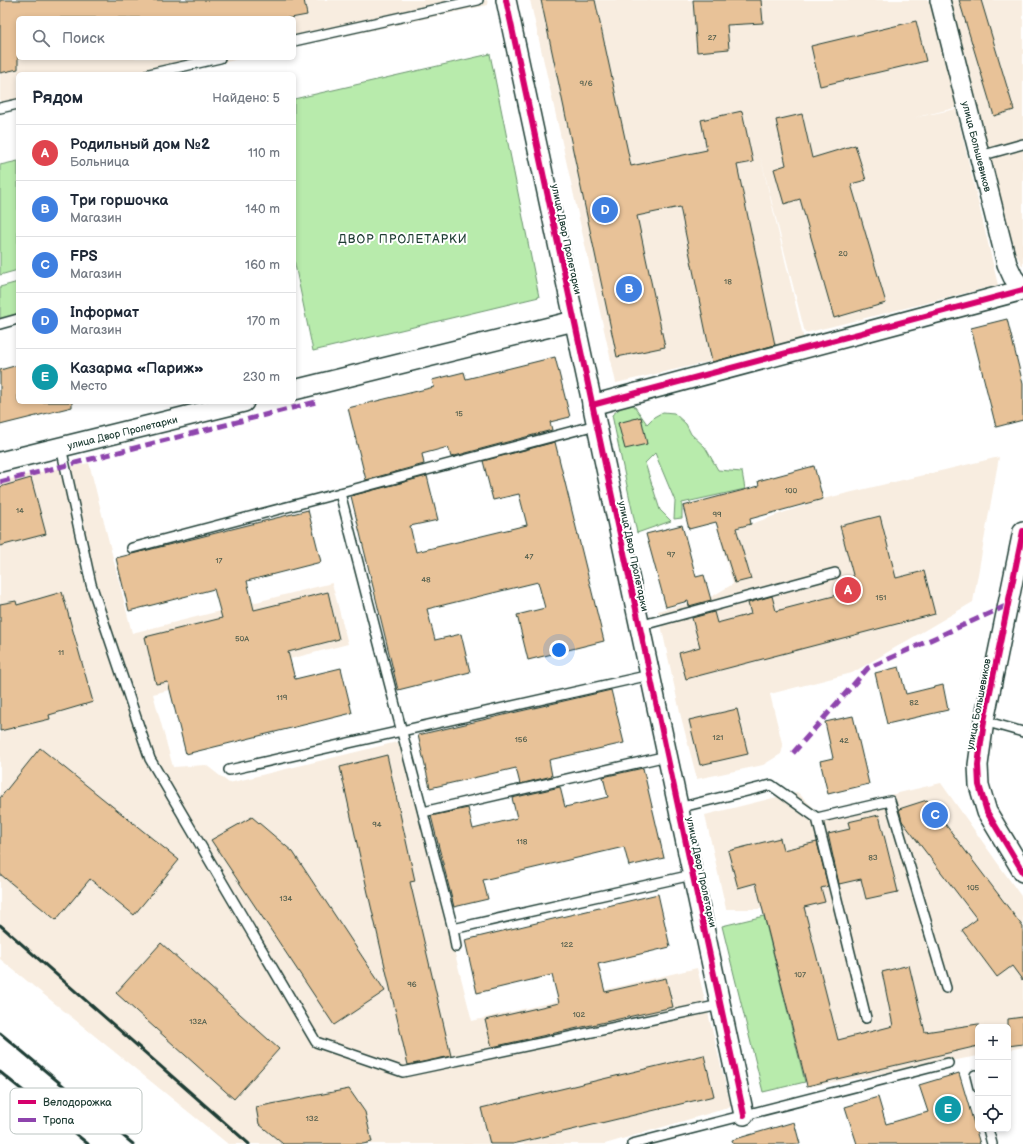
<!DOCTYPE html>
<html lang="ru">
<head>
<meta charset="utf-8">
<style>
	:root { --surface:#fff; --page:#f6f6f7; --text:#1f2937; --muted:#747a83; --line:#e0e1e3; --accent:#1f3d34 }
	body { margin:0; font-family:"Balsamiq Sans",sans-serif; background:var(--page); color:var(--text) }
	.controls { position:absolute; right:12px; bottom:12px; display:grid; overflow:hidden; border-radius:6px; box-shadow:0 2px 6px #0003 }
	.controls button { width:36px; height:36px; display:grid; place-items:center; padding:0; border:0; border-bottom:1px solid var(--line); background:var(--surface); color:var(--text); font:20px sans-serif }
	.you { position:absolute; left:559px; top:650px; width:14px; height:14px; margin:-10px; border:3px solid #fff; border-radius:50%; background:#1a73e8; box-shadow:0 0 0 6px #1a73e833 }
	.badge { display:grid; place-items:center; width:26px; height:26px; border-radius:50%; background:var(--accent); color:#fff; font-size:13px; font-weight:700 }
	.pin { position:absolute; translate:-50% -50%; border:2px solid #fff; box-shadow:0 1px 4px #0006 }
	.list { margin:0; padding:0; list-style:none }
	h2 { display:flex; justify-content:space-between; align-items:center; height:52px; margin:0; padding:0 16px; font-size:17px }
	h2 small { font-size:13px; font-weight:400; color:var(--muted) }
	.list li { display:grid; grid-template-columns:26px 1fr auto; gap:12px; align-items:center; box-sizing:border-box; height:56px; padding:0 16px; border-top:1px solid var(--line) }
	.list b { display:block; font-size:15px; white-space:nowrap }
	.list p { margin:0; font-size:13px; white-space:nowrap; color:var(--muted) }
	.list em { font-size:13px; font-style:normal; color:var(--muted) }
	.icon { flex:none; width:22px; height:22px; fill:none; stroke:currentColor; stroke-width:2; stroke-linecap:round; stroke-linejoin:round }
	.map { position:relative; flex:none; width:1023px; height:1144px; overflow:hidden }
	.search { position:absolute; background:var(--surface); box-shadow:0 2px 6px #0003; left:16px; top:16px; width:280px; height:44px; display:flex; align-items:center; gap:10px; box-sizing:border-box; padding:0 14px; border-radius:6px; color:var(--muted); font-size:15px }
	.panel { position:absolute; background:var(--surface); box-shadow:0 2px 6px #0003; left:16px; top:72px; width:280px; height:332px; border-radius:6px }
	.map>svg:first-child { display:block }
</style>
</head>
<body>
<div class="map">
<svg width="1023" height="1144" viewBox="0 0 1023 1144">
	<rect width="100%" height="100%" fill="#fff"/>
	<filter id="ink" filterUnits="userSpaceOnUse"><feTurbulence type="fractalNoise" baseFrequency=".025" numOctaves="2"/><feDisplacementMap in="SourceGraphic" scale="8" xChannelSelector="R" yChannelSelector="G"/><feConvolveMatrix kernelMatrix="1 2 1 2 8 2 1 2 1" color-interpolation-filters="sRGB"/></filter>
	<g filter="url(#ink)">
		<g fill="#f8ede0">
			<polygon points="0,0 487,0 488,5 294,47 294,18 18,18 18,58 244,58 171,74 18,74 18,107 0,111"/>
			<polygon points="530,0 931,0 959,107 913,118 956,109 998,285 805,333 760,155 804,340 616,383"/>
			<polygon points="950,0 1023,0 1023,267 1011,245"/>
			<polygon points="999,457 973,602 852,673 770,694 783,747 781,754 763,765 697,779 681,717 658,611 711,597 733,584 719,535 823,499"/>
			<polygon points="89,463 132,633 332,583 348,644 153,694 173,767 206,765 229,783 401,741 472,1021 697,968 731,1107 605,1144 228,1144 0,959 0,482 30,474"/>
			<polygon points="941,783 1023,899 1023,1047 1008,1050 1008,1027 978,1027 978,1056 807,1087 762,909 726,909 705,815 797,792 818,812"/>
		</g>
		<g fill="#b8ebac" stroke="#6c9470">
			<polygon points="490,54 539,297 313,351 294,260 294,99"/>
			<polygon points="18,161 18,270 0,275 0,165"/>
			<polygon points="18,282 18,317 0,322 0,287"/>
			<polygon points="630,400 647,424 654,417 663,412 674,413 686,424 691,434 705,447 718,470 742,472 745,489 682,503 682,518 674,519 675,501 655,453 645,463 660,510 671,521 637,533 612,415"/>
			<polygon points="764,916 805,1082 763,1092 722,926"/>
		</g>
		<g fill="#e8c298" stroke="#1f3d34">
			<polygon points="0,0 304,0 307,15 291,18 18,18 18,69 0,73"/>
			<polygon points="541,0 595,0 631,166 707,150 701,120 742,111 753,162 737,165 775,345 712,362 680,207 637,216 665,347 617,357"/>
			<polygon points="693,0 761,0 763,23 727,25 729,49 697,52"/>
			<polygon points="959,0 981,0 1014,110 994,116"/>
			<polygon points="916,21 926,61 820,86 811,46"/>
			<polygon points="802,114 812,158 855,145 866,180 851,184 886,303 834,318 800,199 784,204 774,169 786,165 776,120"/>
			<polygon points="1007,319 1023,384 1023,420 996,427 971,328"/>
			<polygon points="555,357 570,417 550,422 552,430 451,457 448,447 422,454 424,464 366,480 348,408 434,387 432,380 464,372 466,379"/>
			<polygon points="18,365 18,402 72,402 72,407 0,425 0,370"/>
			<polygon points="641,417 647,444 625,449 618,423"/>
			<polygon points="555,442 604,641 528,660 517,615 545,608 538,582 427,609 435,640 461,634 470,672 398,690 351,496 427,476 438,520 410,526 416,552 527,525 519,494 493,500 483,461"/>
			<polygon points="814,466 823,499 750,519 751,524 736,528 751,579 735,583 716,522 689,529 683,506 759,486 758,481"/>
			<polygon points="31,478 46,534 0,546 0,487"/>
			<polygon points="308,510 321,562 247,581 254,610 328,592 339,639 288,652 295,679 341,668 352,713 186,754 168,682 156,684 145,637 222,618 214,589 129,611 116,558"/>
			<polygon points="880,516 896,578 924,571 935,614 686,679 679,653 700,647 692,618 714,612 717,623 751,614 748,603 772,596 776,611 857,590 840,526"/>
			<polygon points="682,525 696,577 704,575 711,600 689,606 688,601 666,607 646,534"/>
			<polygon points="62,592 93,702 49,715 50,719 0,731 0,604 16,601 17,605"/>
			<polygon points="899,667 906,694 943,685 948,710 887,724 875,673"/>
			<polygon points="611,690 624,743 549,760 552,776 520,784 516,768 430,788 418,735"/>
			<polygon points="737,709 748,754 700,765 689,720"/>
			<polygon points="853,716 869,784 828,794 820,761 833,758 825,722"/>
			<polygon points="40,748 179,860 134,915 90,879 56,920 0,874 0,798"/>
			<polygon points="387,755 415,881 410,882 451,1056 408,1065 370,902 340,767"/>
			<polygon points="643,768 664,858 629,866 624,847 483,880 488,899 454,907 431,816 468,808 473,829 517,818 512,798 560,787 565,807 608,797 603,777"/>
			<polygon points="927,800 1023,927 1023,981 1012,966 997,977 962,930 977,919 902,821 899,809"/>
			<polygon points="879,815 898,892 866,899 861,879 839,884 828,834 850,829 848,822"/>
			<polygon points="252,817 293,852 385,991 334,1025 211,840"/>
			<polygon points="780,838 783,850 817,842 828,886 821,888 825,902 804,907 838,1040 893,1026 882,972 909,965 925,1032 978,1024 978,1046 807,1086 756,883 738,888 728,851"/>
			<polygon points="658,894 670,947 598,964 605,992 666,978 673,1007 492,1047 485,1020 559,1003 552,975 477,993 465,940"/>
			<polygon points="161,943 279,1049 234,1099 116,993"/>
			<polygon points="1023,1017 1023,1044 1008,1046 1008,1019"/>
			<polygon points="704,1055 714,1096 513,1144 490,1144 481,1108"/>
			<polygon points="959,1073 980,1144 857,1144 845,1107 878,1097 886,1124 928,1112 919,1085"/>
			<polygon points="349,1089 365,1112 372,1142 363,1144 283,1144 259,1124 256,1107"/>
			<polygon points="794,1122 800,1144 733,1144 732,1140"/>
		</g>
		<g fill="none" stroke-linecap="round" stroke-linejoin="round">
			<defs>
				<g id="lane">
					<polyline points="294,41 478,0"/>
					<polyline points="149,74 220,58"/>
					<polyline points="0,108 18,104"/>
					<polyline points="980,156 1023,144"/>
					<polyline points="0,324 18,319"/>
					<polyline points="61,447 91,584 150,759 316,1042 403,1072 720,1005"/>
					<polyline points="132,548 340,493"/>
					<polyline points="639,626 835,573"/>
					<polyline points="984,721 1023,732"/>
					<polyline points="229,770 650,675"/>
					<polyline points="678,808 771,785 817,818 890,801 946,988"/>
					<polyline points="423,812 667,756"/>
					<polyline points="817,818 866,1018"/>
					<polyline points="453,929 692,875"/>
					<polyline points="456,947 453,929 340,493 596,425"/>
					<polyline points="975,1075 978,1087"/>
					<polyline points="988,1129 992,1144"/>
					<polyline points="632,1144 948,1063"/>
				</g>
				<g id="street">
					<polyline points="506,0 744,1115"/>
					<path id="s1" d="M940 0 1007 264 1013 277 1023 290"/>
					<polyline points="294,390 574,321"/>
					<polyline points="592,405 1023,290"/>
					<path id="s2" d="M0 462 244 402"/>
					<polyline points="1023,531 984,721 978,765 979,785 987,812 1023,872"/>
				</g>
			</defs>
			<use href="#lane" stroke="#1f3d34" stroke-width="12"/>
			<use href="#street" stroke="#1f3d34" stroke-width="22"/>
			<use href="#lane" stroke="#fff" stroke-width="9"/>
			<use href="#street" stroke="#fff" stroke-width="19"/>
			<g stroke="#1f3d34" stroke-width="3">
				<polyline points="0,925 249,1144"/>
				<polyline points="0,1033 133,1144"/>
				<polyline points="0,1072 88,1144"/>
			</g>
			<g stroke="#8e44ad" stroke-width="5" stroke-dasharray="10 5" stroke-linecap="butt">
				<polyline points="0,482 316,402"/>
				<polyline points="793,753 868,668 1008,605"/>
			</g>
			<defs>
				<g id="cycleway">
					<polyline points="506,0 744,1115"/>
					<polyline points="592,405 1023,290"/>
					<polyline points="1023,531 984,721 978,765 979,785 987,812 1023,872"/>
				</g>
			</defs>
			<use href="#cycleway" stroke="#fff" stroke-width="8"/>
			<use href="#cycleway" stroke="#d6006c" stroke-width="6"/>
		</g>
	</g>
	<g text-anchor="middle" stroke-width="4" stroke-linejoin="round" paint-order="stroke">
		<g font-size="8" fill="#515e4d">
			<text x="712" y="40">27</text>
			<text x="586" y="86">9/6</text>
			<text x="843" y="256">20</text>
			<text x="728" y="284">18</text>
			<text x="459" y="416">15</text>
			<text x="791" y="493">100</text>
			<text x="20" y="513">14</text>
			<text x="717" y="517">99</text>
			<text x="671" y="557">97</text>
			<text x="529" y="559">47</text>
			<text x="219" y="563">17</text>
			<text x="426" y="582">48</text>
			<text x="881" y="600">151</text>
			<text x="242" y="641">50А</text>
			<text x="61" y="655">11</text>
			<text x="282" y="700">119</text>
			<text x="914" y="705">82</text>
			<text x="718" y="740">121</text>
			<text x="521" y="742">156</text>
			<text x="844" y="743">42</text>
			<text x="377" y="827">94</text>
			<text x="522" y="844">118</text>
			<text x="873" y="860">83</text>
			<text x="973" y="890">105</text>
			<text x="286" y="901">134</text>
			<text x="567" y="947">122</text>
			<text x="800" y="977">107</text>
			<text x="412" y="987">96</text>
			<text x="579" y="1017">102</text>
			<text x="198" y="1024">132А</text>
			<text x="312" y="1121">132</text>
		</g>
		<g font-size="10" fill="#1f3d34" stroke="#fff">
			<text dy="4" stroke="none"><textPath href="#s1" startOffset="151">улица Большевиков</textPath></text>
			<text transform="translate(567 239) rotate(78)" y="4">улица Двор Пролетарки</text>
			<text dy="4" stroke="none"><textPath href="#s2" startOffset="126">улица Двор Пролетарки</textPath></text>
			<text transform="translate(634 556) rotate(78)" y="4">улица Двор Пролетарки</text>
			<text transform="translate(978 704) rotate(-79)" y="4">улица Большевиков</text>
			<text transform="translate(702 872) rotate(78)" y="4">улица Двор Пролетарки</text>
		</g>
		<g font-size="12" letter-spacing="1" fill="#1f3d34" stroke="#fff">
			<text x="403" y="243">ДВОР ПРОЛЕТАРКИ</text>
		</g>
	</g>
	<rect x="10" y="1088" width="132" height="46" rx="6" fill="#fff" stroke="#bcc5c2" stroke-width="1"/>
	<rect x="18" y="1100" width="18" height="4" fill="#d6006c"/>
	<rect x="18" y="1118" width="18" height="4" fill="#8e44ad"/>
	<g font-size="11" fill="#1f3d34">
		<text x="43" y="1106">Велодорожка</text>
		<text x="43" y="1124">Тропа</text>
	</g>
</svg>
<div class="controls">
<button>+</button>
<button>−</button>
<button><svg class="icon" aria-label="locate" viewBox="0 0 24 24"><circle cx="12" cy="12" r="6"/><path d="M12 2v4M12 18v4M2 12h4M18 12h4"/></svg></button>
</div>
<div class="you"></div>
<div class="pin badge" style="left:848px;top:590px;background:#e0444e">A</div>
<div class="pin badge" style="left:629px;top:289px;background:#3f7fe0">B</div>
<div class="pin badge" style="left:935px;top:815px;background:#3f7fe0">C</div>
<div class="pin badge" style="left:605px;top:210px;background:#3f7fe0">D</div>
<div class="pin badge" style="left:948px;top:1109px;background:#0f9aa8">E</div>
<div class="search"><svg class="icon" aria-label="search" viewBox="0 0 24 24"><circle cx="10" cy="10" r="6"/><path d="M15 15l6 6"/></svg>Поиск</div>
<section class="panel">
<h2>Рядом<small>Найдено: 5</small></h2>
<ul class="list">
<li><span class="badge" style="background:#e0444e">A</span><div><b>Родильный дом №2</b><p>Больница</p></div><em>110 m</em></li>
<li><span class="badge" style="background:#3f7fe0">B</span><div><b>Три горшочка</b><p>Магазин</p></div><em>140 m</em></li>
<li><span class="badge" style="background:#3f7fe0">C</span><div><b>FPS</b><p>Магазин</p></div><em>160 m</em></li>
<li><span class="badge" style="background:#3f7fe0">D</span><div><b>Inформат</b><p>Магазин</p></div><em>170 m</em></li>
<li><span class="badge" style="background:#0f9aa8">E</span><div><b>Казарма «Париж»</b><p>Место</p></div><em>230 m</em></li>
</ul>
</section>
</div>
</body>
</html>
